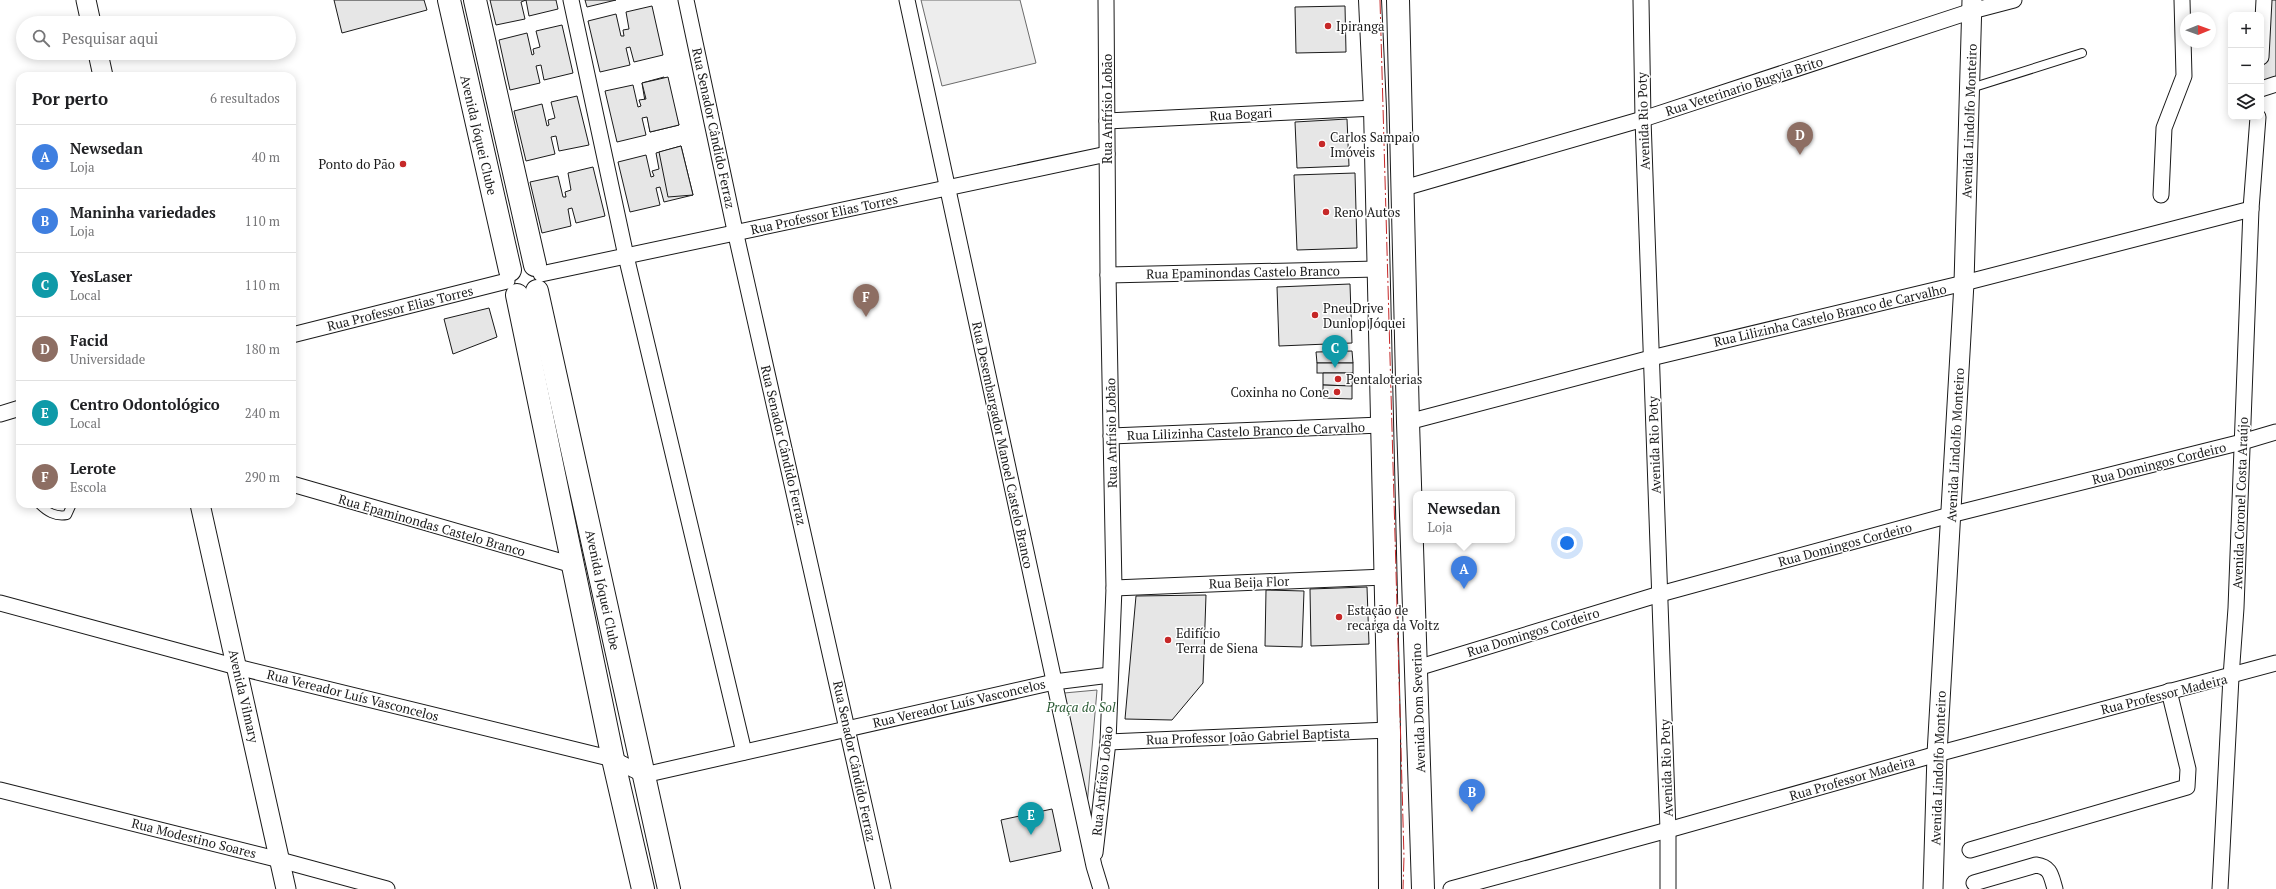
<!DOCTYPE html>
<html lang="pt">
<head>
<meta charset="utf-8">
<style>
	:root { --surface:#fff; --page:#f2f2f2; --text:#202124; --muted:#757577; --line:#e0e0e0; --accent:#b45309 }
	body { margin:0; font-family:"PT Serif",serif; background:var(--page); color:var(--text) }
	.controls { position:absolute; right:12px; top:12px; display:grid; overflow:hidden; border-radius:8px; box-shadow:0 2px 10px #0003 }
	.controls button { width:36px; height:36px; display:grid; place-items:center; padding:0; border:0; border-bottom:1px solid var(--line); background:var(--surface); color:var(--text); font:20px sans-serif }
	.compass { position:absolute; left:2180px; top:12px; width:36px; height:36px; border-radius:50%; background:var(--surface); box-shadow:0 2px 10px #0003; rotate:89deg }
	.you { position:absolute; left:1567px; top:543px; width:14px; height:14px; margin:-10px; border:3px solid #fff; border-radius:50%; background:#1a73e8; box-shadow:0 0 0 6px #1a73e833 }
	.badge { display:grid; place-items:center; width:26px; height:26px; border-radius:50%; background:var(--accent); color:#fff; font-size:13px; font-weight:700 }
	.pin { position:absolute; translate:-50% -33px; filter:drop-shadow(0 1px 2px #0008) }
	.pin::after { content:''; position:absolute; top:21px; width:14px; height:12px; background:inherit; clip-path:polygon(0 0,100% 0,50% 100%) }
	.popup { position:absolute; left:1413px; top:491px; width:102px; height:52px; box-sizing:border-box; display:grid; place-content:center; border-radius:8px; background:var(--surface); filter:drop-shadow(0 1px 3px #0005); font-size:13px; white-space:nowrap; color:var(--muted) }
	.popup b { font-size:15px; color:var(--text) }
	.popup::after { content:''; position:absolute; left:50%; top:100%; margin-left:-8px; border:8px solid transparent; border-top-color:var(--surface) }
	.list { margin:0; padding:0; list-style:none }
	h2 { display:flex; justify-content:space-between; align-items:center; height:52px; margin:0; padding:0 16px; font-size:17px }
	h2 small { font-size:13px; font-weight:400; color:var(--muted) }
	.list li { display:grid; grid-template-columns:26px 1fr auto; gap:12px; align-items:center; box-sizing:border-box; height:64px; padding:0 16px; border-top:1px solid var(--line) }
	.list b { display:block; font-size:15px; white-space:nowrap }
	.list p { margin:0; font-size:13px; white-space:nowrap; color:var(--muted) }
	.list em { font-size:13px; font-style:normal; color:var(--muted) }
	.icon { flex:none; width:22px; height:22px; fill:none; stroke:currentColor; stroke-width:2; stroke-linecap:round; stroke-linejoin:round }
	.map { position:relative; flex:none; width:2276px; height:889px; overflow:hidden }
	.search { position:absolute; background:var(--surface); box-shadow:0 2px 10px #0003; left:16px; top:16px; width:280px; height:44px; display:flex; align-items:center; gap:10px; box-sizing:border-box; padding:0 14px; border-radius:22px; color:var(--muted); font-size:15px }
	.panel { position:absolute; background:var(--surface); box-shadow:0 2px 10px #0003; left:16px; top:72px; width:280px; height:436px; border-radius:12px }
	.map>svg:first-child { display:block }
</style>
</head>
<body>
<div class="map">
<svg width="2276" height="889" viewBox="0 0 2276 889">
	<rect width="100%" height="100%" fill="#fff"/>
	<g fill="#ededed" stroke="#6a6a6a">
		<polygon points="921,0 1020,0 1036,63 942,86"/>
		<polygon points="1097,690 1087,806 1064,693"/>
	</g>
	<g fill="#e6e6e6" stroke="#1a1a1a">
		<polygon points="334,0 424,0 427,10 342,33"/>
		<polygon points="490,0 556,0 558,9 529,16 526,0 521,2 525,19 496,25"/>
		<polygon points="585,0 616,0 587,7"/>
		<polygon points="2264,0 2276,0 2276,84 2261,89"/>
		<polygon points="652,6 663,55 634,62 630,47 626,48 630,65 600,72 588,21 616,14 621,36 624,36 623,30 629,29 626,12"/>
		<polygon points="1345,6 1346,52 1296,53 1295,7"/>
		<polygon points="562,25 573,73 544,80 541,65 536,66 540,83 510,90 499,40 527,33 532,55 534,54 533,49 540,47 536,31"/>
		<polygon points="664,77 679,125 650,132 642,83"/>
		<polygon points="668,77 679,125 650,132 647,117 642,118 646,135 617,142 605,91 633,85 638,107 641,106 639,100 646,99 642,83"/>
		<polygon points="577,96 589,145 559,151 556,136 551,137 555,154 526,161 514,111 542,104 547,126 549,125 548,120 555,118 551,102"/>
		<polygon points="1347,119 1349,166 1297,168 1295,122"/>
		<polygon points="681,146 693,195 664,202 660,187 656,188 660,205 630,212 618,162 646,155 651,177 654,176 652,171 659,169 656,153"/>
		<polygon points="681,146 693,195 668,197 659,152"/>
		<polygon points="593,167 605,216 576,223 572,208 568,209 571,226 542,233 530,182 558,176 563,197 566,197 565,192 571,190 568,173"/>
		<polygon points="1355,173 1357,248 1297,250 1294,175"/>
		<polygon points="1350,284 1352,343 1279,346 1277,287"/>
		<polygon points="489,308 497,337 453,354 444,319"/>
		<polygon points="1352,351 1353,363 1317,363 1316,352"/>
		<rect x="1317" y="363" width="36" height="10"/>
		<polygon points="1323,373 1353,373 1352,386 1323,385"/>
		<polygon points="1323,385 1352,386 1352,399 1323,398"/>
		<polygon points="1367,587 1369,644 1311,646 1310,589"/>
		<polygon points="1266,590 1304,591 1302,647 1265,646"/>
		<polygon points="1206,595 1203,683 1172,720 1125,719 1136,596"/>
		<polygon points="1052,809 1061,851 1010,862 1001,820"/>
	</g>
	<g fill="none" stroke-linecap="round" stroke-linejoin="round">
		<defs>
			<g id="service">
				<polyline points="1971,88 2082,53"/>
				<path d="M39 504C47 512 55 517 67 515L72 504"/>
			</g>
			<g id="minor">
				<polyline points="571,0 626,256 744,752"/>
				<polyline points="686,0 734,226 883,889"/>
				<polyline points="907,0 1094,866 1101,889"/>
				<polyline points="1641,0 1643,119 1668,830 1668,889"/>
				<polyline points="2261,57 2264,0"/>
				<polyline points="2261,89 2276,84"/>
				<polyline points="1107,121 1375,108"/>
				<polyline points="1404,188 1643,119 1972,11 2014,0"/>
				<polyline points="2161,195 2164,128 2184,76 2182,0"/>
				<polyline points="541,274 1107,154"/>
				<polyline points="1108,275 1377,269"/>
				<polyline points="292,335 507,281"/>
				<polyline points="0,414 20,408"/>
				<polyline points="1408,422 1651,358 1964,283 2251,209"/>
				<polyline points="1111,436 1381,425"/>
				<polyline points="292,484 573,565"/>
				<polyline points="1114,588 1385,577"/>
				<polyline points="0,603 237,667 613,759 644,775 1054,682 1110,675"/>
				<polyline points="1417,668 1660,594 1950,515 2242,442 2276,432"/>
				<polyline points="1108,742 1389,730"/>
				<polyline points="0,790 280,860 387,889"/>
				<polyline points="1970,850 2187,787 2188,769 2169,691"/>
				<polyline points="1095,853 1108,742 1114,588 1108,275 1106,0"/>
				<path d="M1974 883 2036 865C2051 867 2051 876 2055 889"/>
				<polyline points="1451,889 1668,830 1937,754 2276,663"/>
				<polyline points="2220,889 2231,677 2236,608 2251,209 2258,117"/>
			</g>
			<g id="tertiary">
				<polyline points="86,0 91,23"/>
				<polyline points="98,53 103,76"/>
				<polyline points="200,504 286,889"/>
				<polyline points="1933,889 1937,754 1964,283 1972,0"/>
			</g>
			<g id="secondary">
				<polyline points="449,0 510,270"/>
				<polyline points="475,0 535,265"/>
				<polyline points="1370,0 1375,108 1389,730 1390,889"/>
				<polyline points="1398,0 1408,422 1423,889"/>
				<polyline points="537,291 669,889"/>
				<polyline points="517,295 613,759 643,889"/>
			</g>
		</defs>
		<use href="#service" stroke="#1a1a1a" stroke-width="10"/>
		<use href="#minor" stroke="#1a1a1a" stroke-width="17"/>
		<use href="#tertiary" stroke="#1a1a1a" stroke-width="21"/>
		<use href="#secondary" stroke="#1a1a1a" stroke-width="24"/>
		<use href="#service" stroke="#fff" stroke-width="8"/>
		<use href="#minor" stroke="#fff" stroke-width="15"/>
		<use href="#tertiary" stroke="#fff" stroke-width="19"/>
		<use href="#secondary" stroke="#fff" stroke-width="22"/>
		<polyline stroke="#c62828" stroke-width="1" stroke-dasharray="14 3 2 3" stroke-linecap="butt" points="1380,0 1404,857 1403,889"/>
	</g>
	<g fill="#c62828" stroke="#fff" stroke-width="1.5">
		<circle cx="1328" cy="26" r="4"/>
		<circle cx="1322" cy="144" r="4"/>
		<circle cx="403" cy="164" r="4"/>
		<circle cx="1326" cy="212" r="4"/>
		<circle cx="1315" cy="315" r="4"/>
		<circle cx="1338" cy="379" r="4"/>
		<circle cx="1337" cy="392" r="4"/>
		<circle cx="1339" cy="617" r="4"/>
		<circle cx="1168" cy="640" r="4"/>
	</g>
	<g text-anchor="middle" stroke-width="3" stroke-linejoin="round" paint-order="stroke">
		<g font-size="13" fill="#1a1a1a" stroke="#fff" text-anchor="start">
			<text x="1336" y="31">Ipiranga</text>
			<text x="1330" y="142">Carlos Sampaio<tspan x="1330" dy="15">Imóveis</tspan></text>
			<text x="395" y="169" text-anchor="end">Ponto do Pão</text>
			<text x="1334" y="217">Reno Autos</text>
			<text x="1323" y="313">PneuDrive<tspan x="1323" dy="15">Dunlop Jóquei</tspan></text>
			<text x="1346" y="384">Pentaloterias</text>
			<text x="1329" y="397" text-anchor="end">Coxinha no Cone</text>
			<text x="1347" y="615">Estação de<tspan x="1347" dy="15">recarga da Voltz</tspan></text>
			<text x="1176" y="638">Edifício<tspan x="1176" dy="15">Terra de Siena</tspan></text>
		</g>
		<g font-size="13" fill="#1a1a1a" stroke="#fff">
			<text transform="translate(1744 86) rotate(-18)" y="5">Rua Veterinario Bugyia Brito</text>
			<text transform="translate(1107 109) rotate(-90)" y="5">Rua Anfrísio Lobão</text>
			<text transform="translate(1241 114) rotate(-3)" y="5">Rua Bogari</text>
			<text transform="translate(1643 121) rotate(-92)" y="5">Avenida Rio Poty</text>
			<text transform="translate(1969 121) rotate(-88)" y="5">Avenida Lindolfo Monteiro</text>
			<text transform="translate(714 128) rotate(78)" y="5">Rua Senador Cândido Ferraz</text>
			<text transform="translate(479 135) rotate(77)" y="5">Avenida Jóquei Clube</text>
			<text transform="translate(824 214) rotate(-12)" y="5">Rua Professor Elias Torres</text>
			<text transform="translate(1243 272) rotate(-1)" y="5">Rua Epaminondas Castelo Branco</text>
			<text transform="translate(400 308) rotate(-14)" y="5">Rua Professor Elias Torres</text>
			<text transform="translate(1830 315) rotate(-13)" y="5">Rua Lilizinha Castelo Branco de Carvalho</text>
			<text transform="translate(1246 431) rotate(-2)" y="5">Rua Lilizinha Castelo Branco de Carvalho</text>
			<text transform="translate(1111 433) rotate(-91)" y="5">Rua Anfrísio Lobão</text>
			<text transform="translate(784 445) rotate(77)" y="5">Rua Senador Cândido Ferraz</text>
			<text transform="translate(1003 445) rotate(78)" y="5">Rua Desembargador Manoel Castelo Branco</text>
			<text transform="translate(1654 445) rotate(-92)" y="5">Avenida Rio Poty</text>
			<text transform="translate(1955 445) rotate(-87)" y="5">Avenida Lindolfo Monteiro</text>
			<text transform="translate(2159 463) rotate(-14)" y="5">Rua Domingos Cordeiro</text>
			<text transform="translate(2240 503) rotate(-88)" y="5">Avenida Coronel Costa Araújo</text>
			<text transform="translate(432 525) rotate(16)" y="5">Rua Epaminondas Castelo Branco</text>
			<text transform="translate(1845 544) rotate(-15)" y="5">Rua Domingos Cordeiro</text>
			<text transform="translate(1249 582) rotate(-2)" y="5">Rua Beija Flor</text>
			<text transform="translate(603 590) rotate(78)" y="5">Avenida Jóquei Clube</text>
			<text transform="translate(1533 632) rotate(-17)" y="5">Rua Domingos Cordeiro</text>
			<text transform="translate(2164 694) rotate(-14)" y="5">Rua Professor Madeira</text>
			<text transform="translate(353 695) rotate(14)" y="5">Rua Vereador Luís Vasconcelos</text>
			<text transform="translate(244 696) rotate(77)" y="5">Avenida Vilmary</text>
			<text transform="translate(959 703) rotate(-13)" y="5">Rua Vereador Luís Vasconcelos</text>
			<text transform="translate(1418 708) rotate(-92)" y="5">Avenida Dom Severino</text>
			<text transform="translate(1248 736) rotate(-2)" y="5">Rua Professor João Gabriel Baptista</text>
			<text transform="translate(855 761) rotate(78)" y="5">Rua Senador Cândido Ferraz</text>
			<text transform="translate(1666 768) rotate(-92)" y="5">Avenida Rio Poty</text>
			<text transform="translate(1938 768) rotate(-88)" y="5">Avenida Lindolfo Monteiro</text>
			<text transform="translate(1852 778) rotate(-16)" y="5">Rua Professor Madeira</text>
			<text transform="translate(1102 781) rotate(-84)" y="5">Rua Anfrísio Lobão</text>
			<text transform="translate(194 838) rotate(14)" y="5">Rua Modestino Soares</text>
		</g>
		<g font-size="13" font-style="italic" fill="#2b5a34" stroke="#fff">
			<text x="1081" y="712">Praça do Sol</text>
		</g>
	</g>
</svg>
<div class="controls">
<button>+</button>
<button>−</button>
<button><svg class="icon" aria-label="layers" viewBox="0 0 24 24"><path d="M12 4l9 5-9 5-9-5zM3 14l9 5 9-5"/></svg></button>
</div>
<svg class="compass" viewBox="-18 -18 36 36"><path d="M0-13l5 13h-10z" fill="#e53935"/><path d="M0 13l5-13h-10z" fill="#757577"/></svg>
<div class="you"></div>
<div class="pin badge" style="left:1464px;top:589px;background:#3f7fe0">A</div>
<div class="popup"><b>Newsedan</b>Loja</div>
<div class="pin badge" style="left:1472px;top:812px;background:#3f7fe0">B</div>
<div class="pin badge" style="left:1335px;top:368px;background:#0f9aa8">C</div>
<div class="pin badge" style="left:1800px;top:155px;background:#8d6e63">D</div>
<div class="pin badge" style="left:1031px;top:835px;background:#0f9aa8">E</div>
<div class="pin badge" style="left:866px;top:317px;background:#8d6e63">F</div>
<div class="search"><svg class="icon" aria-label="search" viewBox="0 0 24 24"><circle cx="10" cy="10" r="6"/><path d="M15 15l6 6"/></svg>Pesquisar aqui</div>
<section class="panel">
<h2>Por perto<small>6 resultados</small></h2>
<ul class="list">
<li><span class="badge" style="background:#3f7fe0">A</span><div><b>Newsedan</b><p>Loja</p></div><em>40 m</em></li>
<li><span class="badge" style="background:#3f7fe0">B</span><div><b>Maninha variedades</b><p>Loja</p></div><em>110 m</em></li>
<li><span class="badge" style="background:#0f9aa8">C</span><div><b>YesLaser</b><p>Local</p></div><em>110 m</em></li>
<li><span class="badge" style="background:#8d6e63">D</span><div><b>Facid</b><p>Universidade</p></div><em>180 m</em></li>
<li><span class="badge" style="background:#0f9aa8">E</span><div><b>Centro Odontológico</b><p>Local</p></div><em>240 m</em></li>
<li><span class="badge" style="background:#8d6e63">F</span><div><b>Lerote</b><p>Escola</p></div><em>290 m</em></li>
</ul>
</section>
</div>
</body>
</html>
